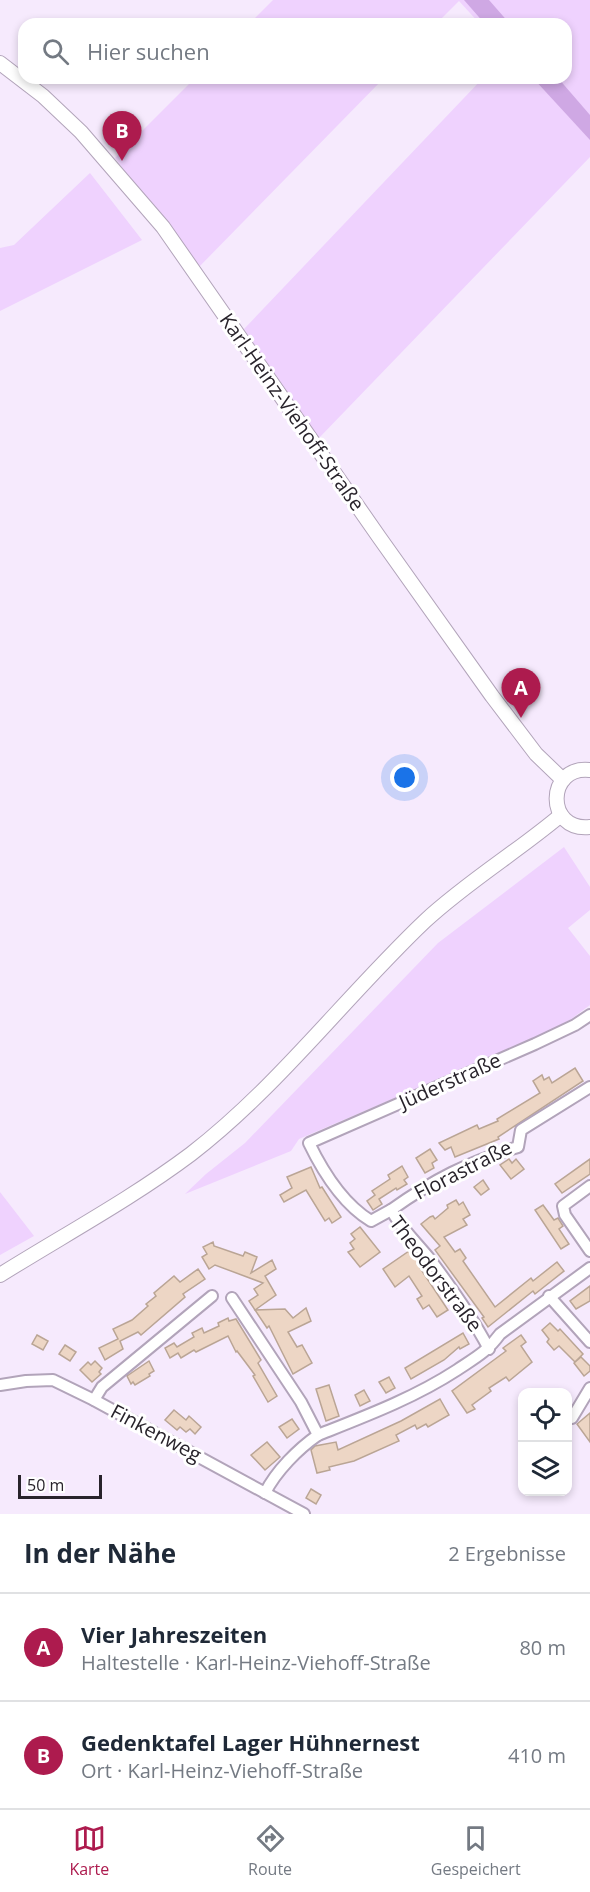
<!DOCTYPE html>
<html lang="de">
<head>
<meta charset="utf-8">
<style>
	:root { --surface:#fff; --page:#f2f2f3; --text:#1f2937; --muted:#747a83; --line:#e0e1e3; --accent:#ad1b4e }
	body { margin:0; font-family:"Open Sans",sans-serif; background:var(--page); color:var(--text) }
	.controls { position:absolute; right:18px; bottom:18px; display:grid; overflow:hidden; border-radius:12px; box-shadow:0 3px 9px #0003 }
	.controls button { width:54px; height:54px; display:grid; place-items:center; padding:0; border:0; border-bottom:2px solid var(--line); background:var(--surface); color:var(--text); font:30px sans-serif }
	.scale { position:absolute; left:18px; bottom:15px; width:84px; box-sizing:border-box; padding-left:6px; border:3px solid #28232b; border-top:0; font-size:16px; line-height:21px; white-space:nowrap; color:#28232b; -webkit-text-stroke:4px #fff; paint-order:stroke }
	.you { position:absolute; left:405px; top:778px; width:21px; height:21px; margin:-15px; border:4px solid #fff; border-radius:50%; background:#1a73e8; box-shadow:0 0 0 9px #1a73e833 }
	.badge { display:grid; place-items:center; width:39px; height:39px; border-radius:50%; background:var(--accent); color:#fff; font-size:20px; font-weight:700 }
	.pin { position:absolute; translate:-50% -50px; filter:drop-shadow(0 2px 3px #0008) }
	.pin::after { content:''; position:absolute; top:32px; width:21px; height:18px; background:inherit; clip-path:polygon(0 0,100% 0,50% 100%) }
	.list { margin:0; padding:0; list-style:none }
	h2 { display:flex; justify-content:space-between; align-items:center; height:78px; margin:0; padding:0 24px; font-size:26px }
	h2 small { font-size:20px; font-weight:400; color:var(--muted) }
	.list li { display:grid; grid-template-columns:39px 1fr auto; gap:18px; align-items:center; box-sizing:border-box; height:108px; padding:0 24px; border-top:2px solid var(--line) }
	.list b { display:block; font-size:22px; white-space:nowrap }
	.list p { margin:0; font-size:20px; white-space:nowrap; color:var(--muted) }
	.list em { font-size:20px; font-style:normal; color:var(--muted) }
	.icon { flex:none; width:33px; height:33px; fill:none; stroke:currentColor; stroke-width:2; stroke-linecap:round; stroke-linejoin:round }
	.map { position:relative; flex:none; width:590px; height:1514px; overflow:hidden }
	.search { position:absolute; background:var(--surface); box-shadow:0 3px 9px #0003; left:18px; right:18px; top:18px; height:66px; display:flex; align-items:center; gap:15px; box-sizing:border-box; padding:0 21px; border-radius:18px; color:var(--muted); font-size:22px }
	.sheet { height:294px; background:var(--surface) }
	nav { display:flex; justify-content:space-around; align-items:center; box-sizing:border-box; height:84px; border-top:2px solid var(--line); background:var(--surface); font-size:16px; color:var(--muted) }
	nav a { display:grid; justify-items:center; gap:3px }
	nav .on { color:var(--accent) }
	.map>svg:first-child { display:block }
</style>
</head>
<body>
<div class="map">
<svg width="590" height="1514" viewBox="0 0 590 1514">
	<rect width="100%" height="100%" fill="#f6eafd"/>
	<g fill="#efd2fe">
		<polygon points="273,0 590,0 590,157 319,438 244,329 483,78 566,78 566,24 480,24 459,1 436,24 249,24"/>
		<polygon points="195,78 384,78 198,268 115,158"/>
		<polygon points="90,173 142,240 0,311 0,248 14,245"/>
		<polygon points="564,847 590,887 590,910 568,928 590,956 590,1005 570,1020 533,1039 299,1139 291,1151 185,1194 206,1174 245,1143 438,943"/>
		<polygon points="0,1192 34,1236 0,1255"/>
	</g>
	<g fill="#cfa8e4">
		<polygon points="464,0 489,0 510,24 485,24"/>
		<polygon points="533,78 558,78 590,115 590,140"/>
	</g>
	<g fill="#edd6c5" stroke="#baa595" stroke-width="1.5">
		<polygon points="575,1068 583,1081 498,1137 499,1139 455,1157 451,1147 445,1150 439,1143 477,1125 479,1129 498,1121 497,1119 540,1093 533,1081 542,1075 544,1080 549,1077 552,1083"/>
		<polygon points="430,1149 437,1160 432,1163 434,1168 425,1173 416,1158"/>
		<polygon points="509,1159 512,1163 516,1159 524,1169 511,1179 500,1165"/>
		<polygon points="590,1159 590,1174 562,1193 555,1184"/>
		<polygon points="402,1166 408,1177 404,1180 407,1184 397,1190 396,1188 379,1199 382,1204 373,1210 367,1201 375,1195 372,1191 390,1179 388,1175"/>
		<polygon points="311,1167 320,1188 322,1187 341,1217 332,1223 329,1218 325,1221 306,1190 284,1202 280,1195 292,1188 287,1177"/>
		<polygon points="483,1180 489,1189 481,1195 474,1187"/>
		<polygon points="456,1200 459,1205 463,1202 470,1215 463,1219 467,1225 444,1237 455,1252 460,1249 466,1258 463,1261 495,1307 531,1278 533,1281 557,1262 564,1271 535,1294 533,1291 488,1327 482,1318 484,1317 435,1250 440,1246 421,1224 430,1217 433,1216 435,1219 448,1208 447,1205"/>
		<polygon points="543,1205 554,1220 558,1218 563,1226 559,1229 569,1244 561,1249 535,1210"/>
		<polygon points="360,1227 380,1252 360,1267 348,1252 354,1249 350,1243 355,1239 351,1234"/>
		<polygon points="213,1242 214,1246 243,1256 245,1252 257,1257 251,1273 272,1260 276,1269 265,1276 276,1295 255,1310 249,1301 258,1295 254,1289 263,1283 215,1265 209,1269 202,1257 207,1254 203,1247"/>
		<polygon points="412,1249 424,1266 420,1268 448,1310 437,1317 429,1305 423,1309 417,1299 422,1296 409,1276 395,1287 383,1269"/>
		<polygon points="198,1269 205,1279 183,1294 185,1297 141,1335 138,1332 120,1341 123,1349 105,1360 99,1348 118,1339 113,1329 132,1320 148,1306 146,1304 156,1296 154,1293 174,1276 180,1282"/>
		<polygon points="590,1286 590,1301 576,1309 570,1301"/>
		<polygon points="306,1308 311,1321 288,1332 297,1347 302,1345 312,1363 293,1374 269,1326 267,1328 255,1310 285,1309 293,1318"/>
		<polygon points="228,1318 229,1321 236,1319 261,1360 258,1363 277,1396 268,1402 253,1376 255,1375 237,1351 236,1352 228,1336 196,1352 194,1350 181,1358 178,1353 170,1358 165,1348 174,1343 177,1347 194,1337 192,1333 202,1328 204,1333 219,1326 218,1323"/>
		<polygon points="550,1323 558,1331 560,1329 583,1354 575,1362 559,1346 554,1350 547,1342 549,1339 542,1330"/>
		<polygon points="463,1333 469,1344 460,1349 459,1347 444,1360 411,1379 405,1368"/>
		<polygon points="37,1335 48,1341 43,1350 32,1344"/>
		<polygon points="521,1335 526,1342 521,1346 532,1362 509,1381 506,1377 489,1388 491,1391 472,1405 475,1409 467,1413 452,1391 506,1351 503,1348"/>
		<polygon points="65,1345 76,1352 70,1361 59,1354"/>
		<polygon points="581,1357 590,1366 590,1371 584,1376 574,1363"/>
		<polygon points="95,1361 102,1368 99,1372 101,1374 92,1382 80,1370 88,1362 91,1365"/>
		<polygon points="149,1361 154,1371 149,1374 150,1376 135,1385 133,1382 131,1384 127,1376"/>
		<polygon points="389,1377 395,1388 386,1393 379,1382"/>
		<polygon points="329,1385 339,1416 326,1421 316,1389"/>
		<polygon points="364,1390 370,1401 360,1406 355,1395"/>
		<polygon points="440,1399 449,1415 428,1427 426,1424 417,1429 415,1425 396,1435 399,1441 354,1461 329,1467 330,1470 317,1473 311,1450 315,1446 336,1442 338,1450 401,1421"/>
		<polygon points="174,1410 186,1420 189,1416 201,1427 195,1434 190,1429 186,1432 180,1427 177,1430 165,1420"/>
		<polygon points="590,1413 590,1442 577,1424"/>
		<polygon points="292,1419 299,1429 287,1438 279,1427"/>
		<polygon points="267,1442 280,1457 265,1470 251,1455"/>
		<polygon points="311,1489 321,1495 316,1504 306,1498"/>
	</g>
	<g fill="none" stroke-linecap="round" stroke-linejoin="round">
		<defs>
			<g id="street">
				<polyline points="590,1186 563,1206 565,1215 590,1251"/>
				<path d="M391 1210C433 1180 468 1162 518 1147L521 1130 590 1087"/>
				<polyline points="549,1296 590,1342"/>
				<polyline points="232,1298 301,1402 318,1435"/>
				<path d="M489 1349C472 1317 451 1287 429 1258 415 1241 402 1229 391 1210L371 1221C343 1204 323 1172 309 1143L535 1044 575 1025 590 1015"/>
				<polyline points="0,1385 26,1381 53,1380 94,1400 304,1514"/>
				<polyline points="94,1400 102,1387 212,1296"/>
				<polyline points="572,1418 590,1388"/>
				<path d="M265 1493C276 1471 298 1449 318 1435 366 1416 414 1398 457 1370 475 1358 487 1352 500 1334L590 1268"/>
			</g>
			<g id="secondary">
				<polyline points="0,63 43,96 81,132 163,227 379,537 492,696 536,754 563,780"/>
				<path d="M590 770C546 765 545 832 590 827"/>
				<path d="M0 1275C64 1235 131 1199 191 1154 279 1086 345 997 425 921 467 882 517 852 561 815"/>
			</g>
		</defs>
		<use href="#street" stroke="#b2a4ba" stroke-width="14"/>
		<use href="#secondary" stroke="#b2a4ba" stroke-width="16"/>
		<use href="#street" stroke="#fff" stroke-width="10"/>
		<use href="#secondary" stroke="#fff" stroke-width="14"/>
	</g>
	<g text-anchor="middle" stroke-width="6" stroke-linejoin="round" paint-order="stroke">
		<g font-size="20" fill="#28232b" stroke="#fff">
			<text transform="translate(292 412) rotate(55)" y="7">Karl-Heinz-Viehoff-Straße</text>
			<text transform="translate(450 1081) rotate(-24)" y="7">Jüderstraße</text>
			<text transform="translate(463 1170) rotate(-27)" y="7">Florastraße</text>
			<text transform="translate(436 1274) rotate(53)" y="7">Theodorstraße</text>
			<text transform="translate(156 1433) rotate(28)" y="7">Finkenweg</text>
		</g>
	</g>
</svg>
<div class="controls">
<button><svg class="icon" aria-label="locate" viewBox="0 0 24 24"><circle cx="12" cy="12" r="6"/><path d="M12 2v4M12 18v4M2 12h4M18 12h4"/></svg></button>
<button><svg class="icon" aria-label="layers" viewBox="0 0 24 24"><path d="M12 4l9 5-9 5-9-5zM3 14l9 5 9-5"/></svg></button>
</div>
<div class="scale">50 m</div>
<div class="you"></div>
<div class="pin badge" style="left:521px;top:718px">A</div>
<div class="pin badge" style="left:122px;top:161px">B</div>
<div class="search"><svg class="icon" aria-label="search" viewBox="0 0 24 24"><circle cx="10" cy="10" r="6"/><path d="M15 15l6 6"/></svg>Hier suchen</div>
</div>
<section class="sheet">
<h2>In der Nähe<small>2 Ergebnisse</small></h2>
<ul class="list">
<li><span class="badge">A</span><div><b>Vier Jahreszeiten</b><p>Haltestelle · Karl-Heinz-Viehoff-Straße</p></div><em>80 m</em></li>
<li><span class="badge">B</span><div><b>Gedenktafel Lager Hühnernest</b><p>Ort · Karl-Heinz-Viehoff-Straße</p></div><em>410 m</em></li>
</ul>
</section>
<nav>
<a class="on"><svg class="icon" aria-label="map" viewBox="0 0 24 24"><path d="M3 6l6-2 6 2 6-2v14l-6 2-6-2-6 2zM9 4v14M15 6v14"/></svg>Karte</a>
<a><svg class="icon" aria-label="directions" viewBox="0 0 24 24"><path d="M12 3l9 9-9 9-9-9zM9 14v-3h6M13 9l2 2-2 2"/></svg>Route</a>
<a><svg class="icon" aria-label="saved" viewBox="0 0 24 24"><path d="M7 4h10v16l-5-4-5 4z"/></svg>Gespeichert</a>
</nav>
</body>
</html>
